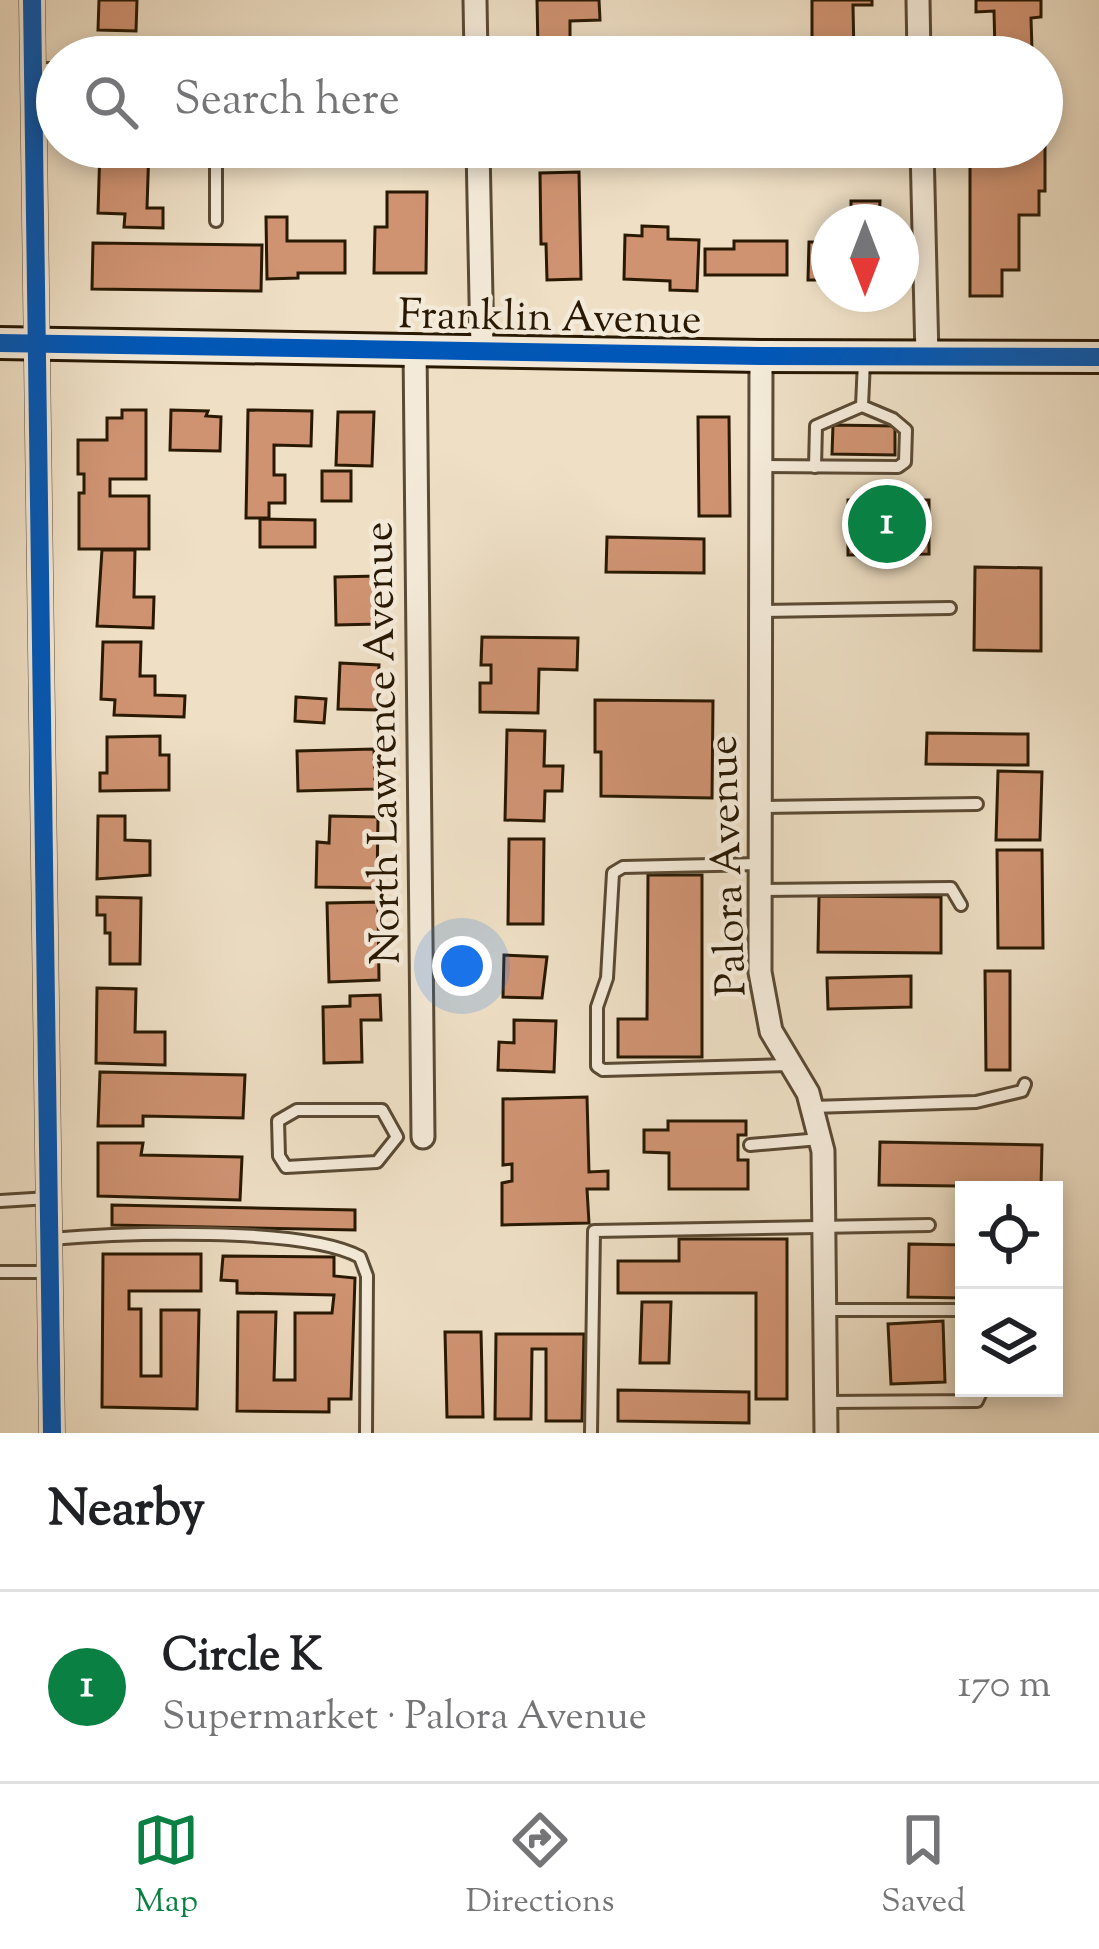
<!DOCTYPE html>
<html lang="en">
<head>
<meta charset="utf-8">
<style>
	:root { --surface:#fff; --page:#f6f6f6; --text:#202124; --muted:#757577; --line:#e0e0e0; --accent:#0b8043 }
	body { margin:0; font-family:"Sorts Mill Goudy",serif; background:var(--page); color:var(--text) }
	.controls { position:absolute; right:36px; bottom:36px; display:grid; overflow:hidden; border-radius:0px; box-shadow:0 6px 18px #0003 }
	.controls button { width:108px; height:108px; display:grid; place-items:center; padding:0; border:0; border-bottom:3px solid var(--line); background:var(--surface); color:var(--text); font:60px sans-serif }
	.compass { position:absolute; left:811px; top:204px; width:108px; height:108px; border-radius:50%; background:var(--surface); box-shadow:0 6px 18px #0003; rotate:180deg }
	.you { position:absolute; left:462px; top:966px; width:42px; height:42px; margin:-30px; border:9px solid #fff; border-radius:50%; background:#1a73e8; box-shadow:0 0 0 18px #1a73e833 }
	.badge { display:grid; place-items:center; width:78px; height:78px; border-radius:50%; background:var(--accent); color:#fff; font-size:39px; font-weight:700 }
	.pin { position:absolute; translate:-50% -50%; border:6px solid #fff; box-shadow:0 3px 12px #0006 }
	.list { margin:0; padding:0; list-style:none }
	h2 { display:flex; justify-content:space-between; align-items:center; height:156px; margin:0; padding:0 48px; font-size:51px }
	h2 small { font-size:39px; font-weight:400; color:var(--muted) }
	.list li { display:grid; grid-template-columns:78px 1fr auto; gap:36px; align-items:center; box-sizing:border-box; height:192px; padding:0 48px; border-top:3px solid var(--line) }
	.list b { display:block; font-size:45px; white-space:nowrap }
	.list p { margin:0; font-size:39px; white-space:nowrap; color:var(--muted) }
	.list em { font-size:39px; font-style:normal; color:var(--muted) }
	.icon { flex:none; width:66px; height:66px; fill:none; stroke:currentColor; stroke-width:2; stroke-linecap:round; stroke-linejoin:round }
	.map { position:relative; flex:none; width:1099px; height:1433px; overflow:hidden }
	.search { position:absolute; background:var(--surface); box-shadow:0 6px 18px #0003; left:36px; right:36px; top:36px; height:132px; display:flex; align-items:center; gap:30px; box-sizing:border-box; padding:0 42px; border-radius:66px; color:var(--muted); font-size:45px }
	.sheet { height:348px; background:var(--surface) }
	nav { display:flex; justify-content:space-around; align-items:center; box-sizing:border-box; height:168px; border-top:3px solid var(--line); background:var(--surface); font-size:33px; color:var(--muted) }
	nav a { display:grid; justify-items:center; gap:6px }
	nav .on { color:var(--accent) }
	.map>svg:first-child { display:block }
</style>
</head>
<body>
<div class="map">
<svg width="1099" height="1433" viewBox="0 0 1099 1433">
	<rect width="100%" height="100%" fill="#eedfc5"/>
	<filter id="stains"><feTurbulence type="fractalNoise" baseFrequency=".00167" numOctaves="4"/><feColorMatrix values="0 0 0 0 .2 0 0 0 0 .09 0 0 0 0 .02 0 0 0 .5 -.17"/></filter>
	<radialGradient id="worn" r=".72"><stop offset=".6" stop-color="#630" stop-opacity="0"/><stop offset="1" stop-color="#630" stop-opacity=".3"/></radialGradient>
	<g fill="#cf9372" stroke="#291903" stroke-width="3">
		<polygon points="99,0 137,0 136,31 98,30"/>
		<polygon points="537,0 599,0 600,20 570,21 570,49 538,50"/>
		<polygon points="812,0 872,0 872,5 853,5 854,57 812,57"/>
		<polygon points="976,0 1041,0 1041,17 1031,18 1032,50 995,51 994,11 976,12"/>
		<polygon points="1042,135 1045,135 1045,191 1039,191 1039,215 1019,215 1019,270 1002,270 1002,296 970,296 970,147 1042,147"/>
		<polygon points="100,147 149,147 147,208 163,208 163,228 124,227 125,214 98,213"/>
		<polygon points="579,172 581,279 547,280 546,244 541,244 540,173"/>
		<polygon points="387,192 427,192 426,273 374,273 375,227 387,227"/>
		<polygon points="851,201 880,201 879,222 851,222"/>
		<polygon points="266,217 287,217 287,241 345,241 345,273 298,273 298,278 267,279"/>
		<polygon points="642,226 668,227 668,239 699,240 697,291 670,290 670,281 624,279 625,235 642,236"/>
		<polygon points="734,241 787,241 787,275 705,275 705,249 734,249"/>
		<polygon points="809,242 829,242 829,280 808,280"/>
		<polygon points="93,243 262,245 261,291 92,289"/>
		<polygon points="122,410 146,410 146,479 110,479 110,496 149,496 149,549 79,549 79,493 84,493 84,474 78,474 78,440 107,440 107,418 122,418"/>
		<polygon points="171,410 208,411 206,416 221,417 220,451 170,450"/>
		<polygon points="248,410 312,411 311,446 274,445 274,475 285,475 285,503 269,503 269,518 246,518"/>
		<polygon points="338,412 374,412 372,466 336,465"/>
		<polygon points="698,417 729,417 730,516 699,516"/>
		<polygon points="833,425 895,426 895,455 832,454"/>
		<rect x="322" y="471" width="29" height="30"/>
		<polygon points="848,500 929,500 929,554 848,555"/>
		<polygon points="260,519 315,520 315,547 260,547"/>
		<polygon points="607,537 704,539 704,573 606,572"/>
		<polygon points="102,550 135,550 134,597 154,597 153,628 97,626"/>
		<polygon points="975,567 1041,568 1041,651 974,650"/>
		<polygon points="377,576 379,624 336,625 335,577"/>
		<polygon points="482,637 578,638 577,670 539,669 538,713 480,712 480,683 491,683 491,665 481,665"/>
		<polygon points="103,642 141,642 140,676 155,676 155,695 185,696 184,717 114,715 115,700 101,699"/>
		<polygon points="340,663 379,665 377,710 338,709"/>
		<polygon points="296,697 326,699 324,723 295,721"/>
		<polygon points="595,700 713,701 712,798 601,796 601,752 595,752"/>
		<polygon points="507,730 545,731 544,766 563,766 562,791 545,791 544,821 505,820"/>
		<polygon points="927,733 1028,734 1028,765 926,764"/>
		<polygon points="160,736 160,755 169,755 169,790 100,791 100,773 107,773 107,737"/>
		<polygon points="374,749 375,789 298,791 297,751"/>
		<polygon points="998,771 1042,772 1040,840 996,840"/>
		<polygon points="98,816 125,816 125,840 150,841 150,875 97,879"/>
		<polygon points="330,816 378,817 377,888 316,887 317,842 329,843"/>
		<polygon points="509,839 544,839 543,924 508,924"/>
		<polygon points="997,850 1042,850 1043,948 998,948"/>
		<polygon points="648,875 702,875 702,1057 618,1057 618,1019 647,1019"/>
		<polygon points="819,896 941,897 941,953 818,952"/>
		<polygon points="97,897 141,898 140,964 110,964 110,933 105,933 105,915 97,915"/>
		<polygon points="378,902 379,980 329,982 327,903"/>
		<polygon points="504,955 547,957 542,998 503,997"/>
		<polygon points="985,971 1010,971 1010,1070 986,1070"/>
		<polygon points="911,976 911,1007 828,1009 827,978"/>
		<polygon points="97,988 136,989 135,1032 165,1032 165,1065 96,1063"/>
		<polygon points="380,995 381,1020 361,1020 362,1062 324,1063 323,1007 350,1006 350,996"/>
		<polygon points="514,1020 556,1021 554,1072 498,1070 499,1042 514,1043"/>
		<polygon points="100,1072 245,1075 243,1118 143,1116 143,1126 98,1126"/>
		<polygon points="587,1097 589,1172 608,1171 608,1189 587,1189 589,1223 502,1225 502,1183 512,1181 512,1164 503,1165 503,1099"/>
		<polygon points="668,1121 746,1121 746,1135 738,1135 738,1160 748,1160 748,1189 669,1189 669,1153 644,1152 644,1130 668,1130"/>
		<polygon points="880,1142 1042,1145 1041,1187 879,1185"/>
		<polygon points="98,1143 143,1143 141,1155 242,1157 240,1200 98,1196"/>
		<polygon points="112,1205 355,1210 355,1230 112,1225"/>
		<polygon points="679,1239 787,1239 787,1399 756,1399 756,1293 618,1293 618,1261 679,1261"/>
		<polygon points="909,1244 964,1245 964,1298 908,1297"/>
		<polygon points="103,1254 201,1254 201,1291 129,1291 129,1309 141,1309 141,1376 161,1376 161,1310 199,1310 197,1409 102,1407"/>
		<polygon points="223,1256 334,1257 334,1276 355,1278 351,1399 329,1399 329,1412 237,1411 238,1312 276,1312 274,1380 295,1380 295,1313 332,1313 334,1295 237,1293 237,1281 221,1280"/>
		<polygon points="642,1302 671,1302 669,1363 640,1363"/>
		<polygon points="943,1321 945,1382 891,1384 888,1324"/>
		<polygon points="445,1332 481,1332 483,1417 447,1417"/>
		<polygon points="496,1334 584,1334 582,1421 546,1421 546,1349 532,1349 531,1419 495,1419"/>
		<polygon points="618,1390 749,1392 749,1423 618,1421"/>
	</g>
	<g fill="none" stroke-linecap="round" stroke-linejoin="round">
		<defs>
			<g id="lane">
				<polyline points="34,69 57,69"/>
				<polyline points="216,147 216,221"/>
				<polyline points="760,466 898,467 905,462 906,430 893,419 862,406 864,361"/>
				<polyline points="815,467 816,426 862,406"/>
				<polyline points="760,611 950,608"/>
				<polyline points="760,807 977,804"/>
				<polyline points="760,864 623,867 613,873 607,978 597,1007 597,1066 603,1070 789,1065"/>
				<polyline points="760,890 951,888 961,905"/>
				<polyline points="812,1107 976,1102 1022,1091 1025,1084"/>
				<polygon points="297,1110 382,1110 397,1137 377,1162 286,1167 279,1156 278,1121"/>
				<polyline points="750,1145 820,1139"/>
				<polyline points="0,1201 49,1198"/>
				<path d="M50 1239C120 1233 303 1226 360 1257L367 1276 366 1433"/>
				<polyline points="0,1272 50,1272"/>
				<polyline points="824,1310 964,1310"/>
				<polyline points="826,1402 977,1401 983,1388"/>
				<polyline points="591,1433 594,1231 929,1225"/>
			</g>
			<g id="street">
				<polyline points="32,0 52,1433"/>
				<polyline points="475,0 476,57"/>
				<polyline points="918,0 919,57"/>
				<polyline points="478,147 482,349"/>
				<polyline points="922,147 927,357"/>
				<polyline points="415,348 423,1137"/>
				<polyline points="761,356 760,972 771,1031 808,1093 823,1151 826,1433"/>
			</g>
			<polyline id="secondary" points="0,343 761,356 1099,357"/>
		</defs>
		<use href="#lane" stroke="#5a4a34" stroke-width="16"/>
		<use href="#street" stroke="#5a4a34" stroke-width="27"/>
		<use href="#secondary" stroke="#291903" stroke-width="36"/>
		<use href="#lane" stroke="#f4ead9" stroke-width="10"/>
		<use href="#street" stroke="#f4ead9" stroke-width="21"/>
		<use href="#secondary" stroke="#f4ead9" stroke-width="30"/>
		<defs>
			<g id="cycleway">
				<polyline points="32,0 52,1433"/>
				<polyline points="0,343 761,356 1099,357"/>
			</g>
		</defs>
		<use href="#cycleway" stroke="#f4ead9" stroke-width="26"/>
		<use href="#cycleway" stroke="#0057b8" stroke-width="18"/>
	</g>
	<g text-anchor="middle" stroke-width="9" stroke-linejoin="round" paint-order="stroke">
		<g font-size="42" fill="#291903" stroke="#f4ead9">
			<text transform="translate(550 315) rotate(1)" y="15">Franklin Avenue</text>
			<text transform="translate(380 743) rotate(-91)" y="15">North Lawrence Avenue</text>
			<text transform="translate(725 866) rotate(-92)" y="15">Palora Avenue</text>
		</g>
	</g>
	<rect width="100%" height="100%" filter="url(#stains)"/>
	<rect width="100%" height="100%" fill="url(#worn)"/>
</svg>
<div class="controls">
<button><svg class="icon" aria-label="locate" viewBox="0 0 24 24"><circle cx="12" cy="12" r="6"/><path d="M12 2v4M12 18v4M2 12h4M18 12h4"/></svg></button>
<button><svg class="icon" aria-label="layers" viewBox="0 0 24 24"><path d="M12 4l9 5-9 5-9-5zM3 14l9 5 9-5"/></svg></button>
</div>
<svg class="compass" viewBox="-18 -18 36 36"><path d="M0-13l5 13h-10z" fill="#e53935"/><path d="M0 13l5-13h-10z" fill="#757577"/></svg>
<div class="you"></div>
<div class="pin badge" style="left:887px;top:524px">1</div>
<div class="search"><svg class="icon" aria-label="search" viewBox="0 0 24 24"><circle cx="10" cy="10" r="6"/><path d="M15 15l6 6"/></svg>Search here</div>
</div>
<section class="sheet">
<h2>Nearby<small></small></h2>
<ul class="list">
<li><span class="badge">1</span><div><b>Circle K</b><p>Supermarket · Palora Avenue</p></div><em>170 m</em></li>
</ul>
</section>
<nav>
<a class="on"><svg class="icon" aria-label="map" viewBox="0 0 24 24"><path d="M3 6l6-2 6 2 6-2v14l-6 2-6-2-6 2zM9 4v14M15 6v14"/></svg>Map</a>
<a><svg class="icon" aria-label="directions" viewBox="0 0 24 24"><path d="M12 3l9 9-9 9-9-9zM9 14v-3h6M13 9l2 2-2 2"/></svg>Directions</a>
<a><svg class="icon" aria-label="saved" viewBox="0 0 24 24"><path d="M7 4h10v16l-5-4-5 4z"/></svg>Saved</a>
</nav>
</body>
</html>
